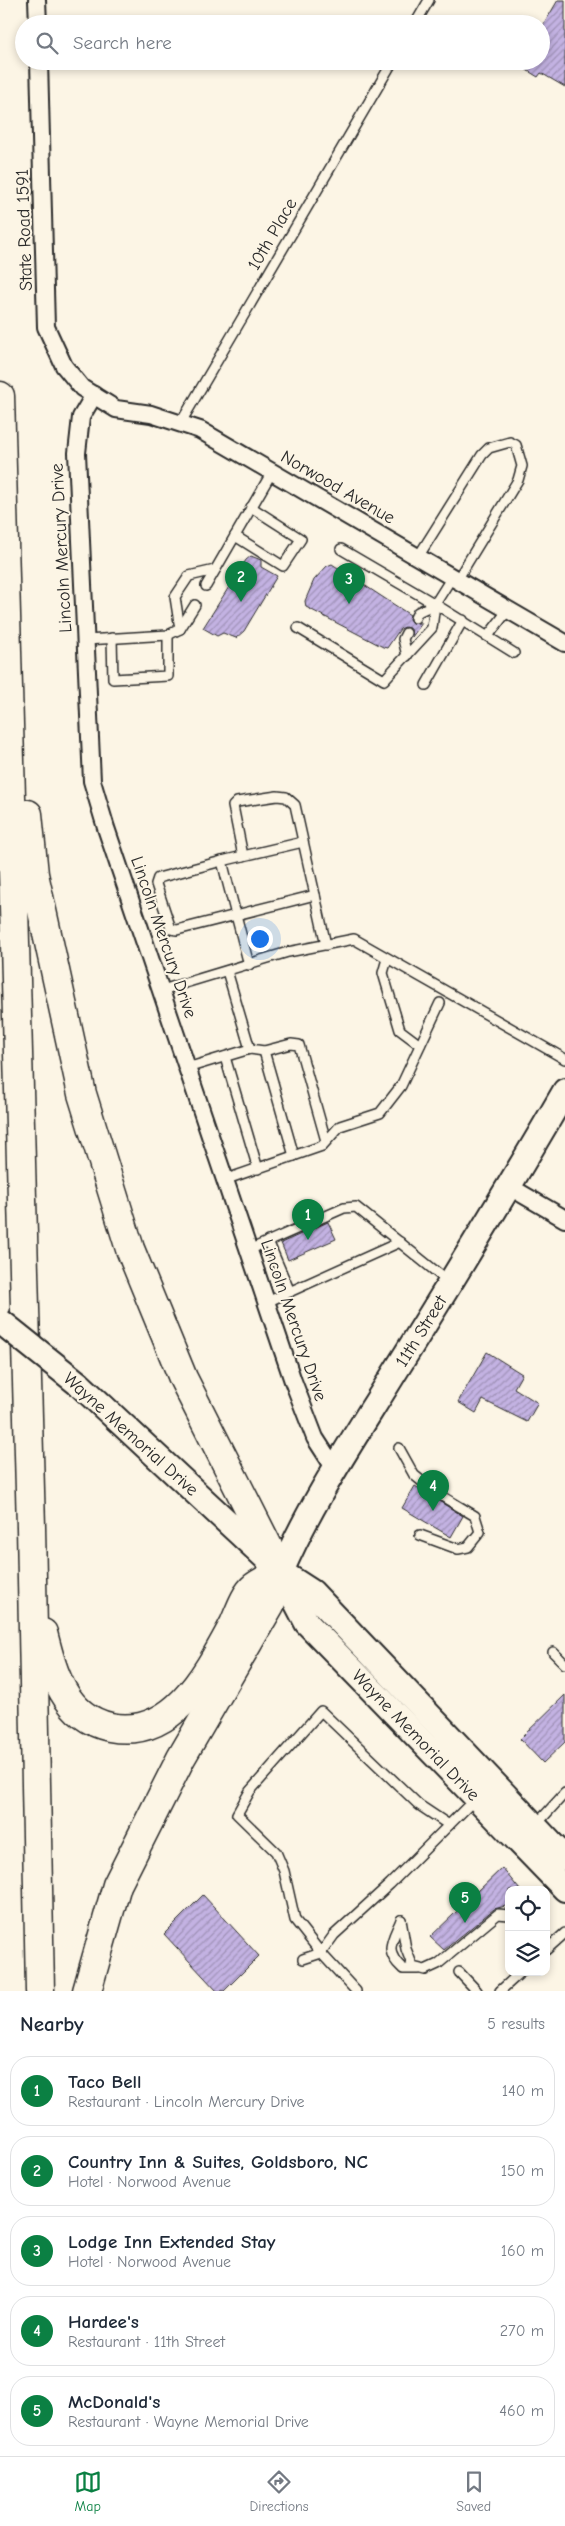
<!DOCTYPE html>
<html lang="en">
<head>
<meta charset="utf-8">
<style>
	:root { --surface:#fff; --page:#f6f6f7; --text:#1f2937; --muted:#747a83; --line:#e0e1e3; --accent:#0b8043 }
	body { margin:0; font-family:"Comic Neue",sans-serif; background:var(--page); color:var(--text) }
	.controls { position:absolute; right:15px; bottom:15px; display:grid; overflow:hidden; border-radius:10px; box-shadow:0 2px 8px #0003 }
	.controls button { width:45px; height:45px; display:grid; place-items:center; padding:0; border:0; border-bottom:1px solid var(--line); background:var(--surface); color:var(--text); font:25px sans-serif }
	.you { position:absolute; left:259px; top:938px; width:18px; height:18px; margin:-12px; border:4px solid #fff; border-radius:50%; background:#1a73e8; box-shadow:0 0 0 8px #1a73e833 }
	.badge { display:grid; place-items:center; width:32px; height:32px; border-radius:50%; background:var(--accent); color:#fff; font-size:16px; font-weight:700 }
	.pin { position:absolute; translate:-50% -41px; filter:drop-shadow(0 1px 2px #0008) }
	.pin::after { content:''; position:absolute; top:26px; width:18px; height:15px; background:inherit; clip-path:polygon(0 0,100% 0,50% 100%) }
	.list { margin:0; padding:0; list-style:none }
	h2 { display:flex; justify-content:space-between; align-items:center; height:65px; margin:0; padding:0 20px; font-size:21px }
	h2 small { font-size:16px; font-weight:400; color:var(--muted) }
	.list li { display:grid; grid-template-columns:32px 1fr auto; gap:15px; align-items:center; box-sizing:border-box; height:70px; margin:0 10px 10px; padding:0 10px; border:1px solid var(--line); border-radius:20px }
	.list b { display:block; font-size:19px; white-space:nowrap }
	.list p { margin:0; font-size:16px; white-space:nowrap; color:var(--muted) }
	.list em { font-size:16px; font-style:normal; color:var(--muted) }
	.icon { flex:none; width:28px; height:28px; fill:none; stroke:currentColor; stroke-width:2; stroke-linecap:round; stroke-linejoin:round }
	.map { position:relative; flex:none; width:565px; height:1991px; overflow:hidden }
	.search { position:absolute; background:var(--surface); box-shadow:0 2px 8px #0003; left:15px; right:15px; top:15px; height:55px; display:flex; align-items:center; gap:12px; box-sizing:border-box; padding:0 18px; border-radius:28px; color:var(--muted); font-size:19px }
	.sheet { height:465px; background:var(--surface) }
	nav { display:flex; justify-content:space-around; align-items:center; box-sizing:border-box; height:70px; border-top:1px solid var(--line); background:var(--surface); font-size:14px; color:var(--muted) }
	nav a { display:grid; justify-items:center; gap:2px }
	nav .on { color:var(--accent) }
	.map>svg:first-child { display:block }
</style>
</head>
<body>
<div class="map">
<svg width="565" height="1991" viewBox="0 0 565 1991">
	<defs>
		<pattern id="building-hatch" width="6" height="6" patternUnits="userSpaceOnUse" patternTransform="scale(1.25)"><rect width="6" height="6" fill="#c3b2e2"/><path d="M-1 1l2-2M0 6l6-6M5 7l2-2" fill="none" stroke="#9f91b7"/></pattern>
	</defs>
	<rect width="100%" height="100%" fill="#fcf5e5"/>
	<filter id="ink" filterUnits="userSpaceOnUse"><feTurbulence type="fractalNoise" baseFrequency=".02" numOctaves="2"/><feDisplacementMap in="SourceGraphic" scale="10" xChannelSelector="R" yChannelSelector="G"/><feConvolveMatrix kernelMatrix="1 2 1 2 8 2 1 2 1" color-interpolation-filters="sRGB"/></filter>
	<g filter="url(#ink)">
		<g fill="url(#building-hatch)" stroke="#2b2b2b">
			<polygon points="558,0 565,0 565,87 541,73 538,77 512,61 541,61 541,29"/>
			<polygon points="251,556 261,560 261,567 277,576 244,631 236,638 223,633 217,636 203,628 246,560"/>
			<polygon points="332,564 410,615 409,619 412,623 422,623 412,637 411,629 405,627 400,629 387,648 383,647 306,607 305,601 314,580 327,566"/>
			<polygon points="328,1222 336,1239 288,1260 281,1243"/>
			<polygon points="487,1352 522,1374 514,1388 538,1403 527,1422 483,1400 476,1413 458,1402"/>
			<polygon points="415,1486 463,1516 451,1537 402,1508"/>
			<polygon points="565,1695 565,1742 543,1763 520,1739"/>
			<polygon points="502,1868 520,1890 509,1890 509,1905 494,1909 444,1950 430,1937"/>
			<polygon points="203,1895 259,1956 224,1991 217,1991 164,1934"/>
		</g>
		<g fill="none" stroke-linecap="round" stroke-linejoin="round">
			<defs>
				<g id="lane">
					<polyline points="415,24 429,0"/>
					<polyline points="180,424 393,61"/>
					<polyline points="235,536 283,566 301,539 251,507"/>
					<polyline points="341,549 435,604 452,577"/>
					<polyline points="418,557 482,455 489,448 510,442 516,445 522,466 518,480 457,580"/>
					<polyline points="206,586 272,472"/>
					<polyline points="435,604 514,653"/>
					<polyline points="415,618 418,612 435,604"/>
					<polyline points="298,628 384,680 432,628 435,604"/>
					<polyline points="180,629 175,597 189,576 215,570"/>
					<polyline points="406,633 403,639 407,656"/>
					<polyline points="488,636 508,610"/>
					<polyline points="112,638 113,679 168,676 168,635"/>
					<polyline points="86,640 168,635 180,629 195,605"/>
					<polyline points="426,685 463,620"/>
					<polyline points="243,856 303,842"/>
					<polyline points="222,861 243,856 233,806 237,802 277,796 286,797 295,805 315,895"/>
					<polyline points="387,959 383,973 400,1030 420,1045"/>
					<polyline points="249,965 222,861 158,878 156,884 171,929 177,930 315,895 326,945"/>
					<polyline points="227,971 250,1049"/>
					<polyline points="162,990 288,952 354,939 565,1059"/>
					<polyline points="264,1051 294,1156"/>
					<polyline points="225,1057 258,1169"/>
					<polyline points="187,1068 250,1049 264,1051 291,1044 299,1045 326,1141"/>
					<polyline points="224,1180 322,1146 340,1126 380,1113 401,1086 440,1003"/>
					<polyline points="268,1241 290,1292"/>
					<polyline points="249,1250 344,1208 356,1207 450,1283"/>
					<polyline points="267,1302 400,1242"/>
					<polyline points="399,1448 414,1475 435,1492 475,1516 480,1532 468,1547 458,1549 420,1535"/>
					<polyline points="553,1652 565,1664"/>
					<polyline points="535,1826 565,1793"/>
					<polyline points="401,1920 406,1949 413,1967 425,1970 438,1964 498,1914 509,1915"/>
					<path d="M401 1920C392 1941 383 1951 403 1969H418"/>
					<polyline points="546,1950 565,1933"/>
					<polyline points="303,1959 321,1953 295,1920 284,1871 276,1852 237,1814 250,1791 321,1711 419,1805 449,1825"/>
					<polyline points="459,1972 477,1991"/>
					<polyline points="356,1991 321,1953 334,1935 390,1884 475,1799"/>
					<polyline points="500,1991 521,1972"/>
				</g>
				<g id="street">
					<polyline points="37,0 38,24"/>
					<polyline points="39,61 46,327 64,366 82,388 116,409 151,414 200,430 565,643"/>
					<polyline points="94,395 81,417 77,453 92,781 106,828 293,1381 315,1438 335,1469"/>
					<polyline points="510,1187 565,1219"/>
				</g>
				<g id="secondary">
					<polyline points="80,1385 281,1572 312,1592 565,1858"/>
					<path d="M281 1572C311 1502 355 1437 395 1372 453 1279 510 1186 565 1091"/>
					<polyline points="281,1573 307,1623 565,1889"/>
				</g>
				<g id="highway">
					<polyline points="0,396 31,1527 40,1991"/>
					<polyline points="28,814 34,874 82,1094 130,1249 183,1378 281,1572 270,1605 181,1758 117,1885 87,1991"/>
					<path d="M43 1633C53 1672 64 1717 110 1727 174 1740 208 1672 234 1624 239 1613 245 1594 254 1587 261 1581 272 1577 281 1572"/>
				</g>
			</defs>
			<use href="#lane" stroke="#2b2b2b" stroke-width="12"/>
			<use href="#street" stroke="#2b2b2b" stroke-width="20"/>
			<use href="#secondary" stroke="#2b2b2b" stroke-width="28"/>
			<use href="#highway" stroke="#2b2b2b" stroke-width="31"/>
			<use href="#lane" stroke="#fcf5e5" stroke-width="9"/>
			<use href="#street" stroke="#fcf5e5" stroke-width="16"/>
			<use href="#secondary" stroke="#fcf5e5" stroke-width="24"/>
			<use href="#highway" stroke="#fcf5e5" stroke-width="28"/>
			<defs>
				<polyline id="secondary-bridge" points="0,1321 80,1385"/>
			</defs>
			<use href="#secondary-bridge" stroke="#2b2b2b" stroke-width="28" stroke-linecap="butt"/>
			<use href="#secondary-bridge" stroke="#fcf5e5" stroke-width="24"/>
		</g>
	</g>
	<g text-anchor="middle" stroke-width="4" stroke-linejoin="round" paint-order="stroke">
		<g font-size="18" fill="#2b2b2b" stroke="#fcf5e5">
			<text transform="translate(24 230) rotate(-92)" y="6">State Road 1591</text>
			<text transform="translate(272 234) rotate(-60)" y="6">10th Place</text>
			<text transform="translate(338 487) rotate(30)" y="6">Norwood Avenue</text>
			<text transform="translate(61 548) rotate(-93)" y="6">Lincoln Mercury Drive</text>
			<text transform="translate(164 937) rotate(71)" y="6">Lincoln Mercury Drive</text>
			<text transform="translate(294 1320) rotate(71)" y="6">Lincoln Mercury Drive</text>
			<text transform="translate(421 1331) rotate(-58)" y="6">11th Street</text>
			<text transform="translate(131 1434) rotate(42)" y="6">Wayne Memorial Drive</text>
			<text transform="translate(416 1735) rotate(46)" y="6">Wayne Memorial Drive</text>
		</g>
	</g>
</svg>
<div class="controls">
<button><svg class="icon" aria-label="locate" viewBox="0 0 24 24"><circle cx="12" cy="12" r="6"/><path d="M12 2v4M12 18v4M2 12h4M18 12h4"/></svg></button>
<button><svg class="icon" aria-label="layers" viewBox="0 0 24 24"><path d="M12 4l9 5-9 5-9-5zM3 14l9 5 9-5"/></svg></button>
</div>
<div class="you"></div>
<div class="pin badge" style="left:308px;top:1240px">1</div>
<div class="pin badge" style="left:241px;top:602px">2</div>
<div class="pin badge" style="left:349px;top:604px">3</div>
<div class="pin badge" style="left:433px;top:1511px">4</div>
<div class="pin badge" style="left:465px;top:1923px">5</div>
<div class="search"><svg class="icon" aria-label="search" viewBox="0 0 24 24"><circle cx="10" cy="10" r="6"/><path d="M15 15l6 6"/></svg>Search here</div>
</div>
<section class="sheet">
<h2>Nearby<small>5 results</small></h2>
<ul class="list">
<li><span class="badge">1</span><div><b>Taco Bell</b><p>Restaurant · Lincoln Mercury Drive</p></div><em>140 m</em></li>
<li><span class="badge">2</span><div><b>Country Inn &amp; Suites, Goldsboro, NC</b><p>Hotel · Norwood Avenue</p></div><em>150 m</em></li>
<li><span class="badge">3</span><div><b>Lodge Inn Extended Stay</b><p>Hotel · Norwood Avenue</p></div><em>160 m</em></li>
<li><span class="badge">4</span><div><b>Hardee's</b><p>Restaurant · 11th Street</p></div><em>270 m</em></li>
<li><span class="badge">5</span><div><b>McDonald's</b><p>Restaurant · Wayne Memorial Drive</p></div><em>460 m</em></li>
</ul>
</section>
<nav>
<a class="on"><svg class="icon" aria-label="map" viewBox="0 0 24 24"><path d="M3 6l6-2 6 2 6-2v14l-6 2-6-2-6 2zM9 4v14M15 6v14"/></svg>Map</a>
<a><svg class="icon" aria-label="directions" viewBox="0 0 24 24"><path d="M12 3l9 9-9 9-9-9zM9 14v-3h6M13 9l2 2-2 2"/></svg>Directions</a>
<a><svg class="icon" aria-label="saved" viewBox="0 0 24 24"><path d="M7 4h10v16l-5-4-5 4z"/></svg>Saved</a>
</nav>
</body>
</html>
